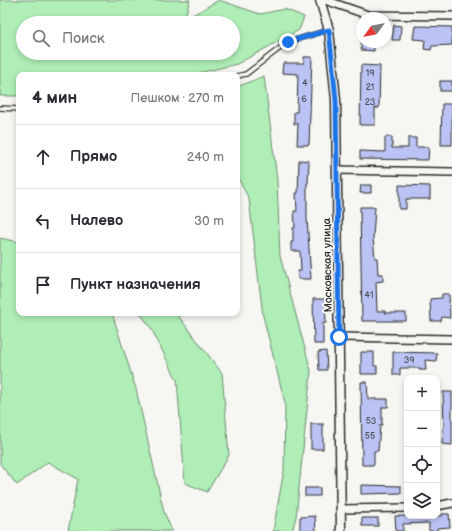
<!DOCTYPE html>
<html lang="ru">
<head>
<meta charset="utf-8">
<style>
	:root { --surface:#fff; --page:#f2f2f3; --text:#2b2b33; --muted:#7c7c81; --line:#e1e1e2 }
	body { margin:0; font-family:"Balsamiq Sans",sans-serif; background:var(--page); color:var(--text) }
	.controls { position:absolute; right:12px; bottom:12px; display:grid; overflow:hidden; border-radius:8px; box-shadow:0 2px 6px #0003 }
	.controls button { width:36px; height:36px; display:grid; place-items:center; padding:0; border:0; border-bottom:1px solid var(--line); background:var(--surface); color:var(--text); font:20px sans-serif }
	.compass { position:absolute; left:356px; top:12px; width:36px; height:36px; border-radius:50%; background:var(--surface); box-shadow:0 2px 6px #0003; rotate:237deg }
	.stop { position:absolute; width:12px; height:12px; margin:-9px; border:3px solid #1a73e8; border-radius:50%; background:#fff }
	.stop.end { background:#1a73e8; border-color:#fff; box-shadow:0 1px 4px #0008 }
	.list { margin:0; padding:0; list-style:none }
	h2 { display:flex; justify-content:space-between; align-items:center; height:52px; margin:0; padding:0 16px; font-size:17px }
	h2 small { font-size:13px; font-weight:400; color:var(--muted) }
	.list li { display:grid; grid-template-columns:26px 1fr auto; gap:12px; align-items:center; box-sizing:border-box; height:64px; padding:0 16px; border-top:1px solid var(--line) }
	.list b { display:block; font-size:15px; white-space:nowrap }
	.list em { font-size:13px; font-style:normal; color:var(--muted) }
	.icon { flex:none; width:22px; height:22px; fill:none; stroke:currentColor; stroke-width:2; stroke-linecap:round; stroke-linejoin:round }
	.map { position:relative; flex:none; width:452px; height:531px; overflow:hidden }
	.search { position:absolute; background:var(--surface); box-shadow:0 2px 6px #0003; left:16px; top:16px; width:224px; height:44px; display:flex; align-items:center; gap:10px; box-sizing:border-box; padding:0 14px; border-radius:22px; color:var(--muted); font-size:15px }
	.panel { position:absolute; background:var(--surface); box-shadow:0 2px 6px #0003; left:16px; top:72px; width:224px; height:244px; border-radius:8px }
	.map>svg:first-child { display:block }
</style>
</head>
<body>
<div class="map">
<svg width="452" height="531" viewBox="0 0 452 531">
	<rect width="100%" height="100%" fill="#f6f6f2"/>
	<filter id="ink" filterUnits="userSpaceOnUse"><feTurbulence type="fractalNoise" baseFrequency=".025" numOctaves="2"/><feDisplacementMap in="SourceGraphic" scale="8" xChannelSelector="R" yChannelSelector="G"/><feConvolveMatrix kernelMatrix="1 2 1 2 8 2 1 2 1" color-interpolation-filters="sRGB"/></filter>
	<g filter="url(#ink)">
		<g fill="#afeeb6" stroke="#6d8c70" fill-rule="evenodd">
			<path d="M0 0H190L184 20 219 0 260 14 285 9 304 17 299 30 237 64 190 75H19V96H0ZM23 23H233V53H23Z"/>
			<polygon points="264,76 277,180 280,256 311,371 296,517 292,531 273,531 284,470 285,403 263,316 249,199 237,176 237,87"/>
			<polygon points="0,238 19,242 19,313 112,313 136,389 164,512 172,531 68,531 78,479 48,462 17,485 0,464"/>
			<polygon points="140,313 176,313 222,373 229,455 207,492 185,483 177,380 151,328"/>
		</g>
		<g fill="#bac3f4" stroke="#2b2b2b">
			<polygon points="394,25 401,26 400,40 392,40"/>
			<polygon points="415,26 452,27 452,45 432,46 431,50 424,49 425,40 413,39"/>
			<polygon points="361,42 374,42 374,51 361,50"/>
			<polygon points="304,57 312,57 309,145 297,145 298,124 294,124 294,112 297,112 298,74 282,73 283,63 304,63"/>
			<polygon points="361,65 380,66 379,108 375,108 375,125 360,125"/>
			<rect x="440" y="81" width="12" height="10"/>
			<polygon points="442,104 452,104 452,145 441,145"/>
			<polygon points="385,137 392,137 392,148 408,148 408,138 416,138 416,147 429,147 428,160 360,159 360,151 385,152"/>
			<polygon points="299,160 309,161 308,183 307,183 307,218 311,279 298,279 298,271 301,271 300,251 291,251 291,242 293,242 293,228 295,228 294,211 297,211 296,193 298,193"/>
			<polygon points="361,185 371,185 371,193 360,193"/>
			<polygon points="399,185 430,186 430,199 406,199 406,209 399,209"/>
			<polygon points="360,207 375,207 373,238 375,258 377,258 378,274 383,274 383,281 376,282 377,311 385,311 385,313 406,313 406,321 362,321"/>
			<polygon points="442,294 449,294 450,318 442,317 441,321 431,321 430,299 442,298"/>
			<polygon points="313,299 325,299 326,323 323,323 323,344 314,344"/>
			<polygon points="326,351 327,370 319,370 318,352"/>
			<polygon points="361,352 374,352 374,366 377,366 377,374 361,374"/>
			<polygon points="393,352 437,353 436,361 425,360 426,370 419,370 419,368 400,368 400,375 393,375"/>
			<polygon points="361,382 367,382 368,399 388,399 388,407 382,407 382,425 380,425 378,451 374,451 374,465 362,465"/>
			<polygon points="443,392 452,392 452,445 442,444 443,428 444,428"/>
			<rect x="311" y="424" width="12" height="25"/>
			<polygon points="361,485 401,486 401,493 361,494"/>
			<rect x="305" y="488" width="15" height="8"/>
			<polygon points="442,514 449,514 450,527 437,528 437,531 429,531 429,523 403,524 403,531 396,531 395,516 442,516"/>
			<polygon points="315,516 316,531 300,531 300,517"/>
			<rect x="362" y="518" width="16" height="8"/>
		</g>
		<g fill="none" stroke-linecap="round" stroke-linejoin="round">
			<defs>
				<g id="service">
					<polyline points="237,76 246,74 288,42 328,30"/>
					<polyline points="0,108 19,109"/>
				</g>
				<g id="minor">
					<polyline points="325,0 368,15 452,16"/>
					<polyline points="337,170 452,172"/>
					<polyline points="339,337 452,339"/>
					<polyline points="437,506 452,503"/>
					<polyline points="341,509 407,508"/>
				</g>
				<polyline id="tertiary" points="320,0 329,30 336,100 341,531"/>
			</defs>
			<use href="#service" stroke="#2b2b2b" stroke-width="6"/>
			<use href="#minor" stroke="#2b2b2b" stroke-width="10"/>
			<use href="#tertiary" stroke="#2b2b2b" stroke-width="11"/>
			<use href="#service" stroke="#f6f6f2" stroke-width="3.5"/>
			<use href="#minor" stroke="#f6f6f2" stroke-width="7"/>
			<use href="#tertiary" stroke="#f6f6f2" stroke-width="8"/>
		</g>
	</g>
	<g fill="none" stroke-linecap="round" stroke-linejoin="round" filter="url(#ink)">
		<polyline stroke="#1a73e8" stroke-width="5" points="288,42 329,30 336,100 339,337"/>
	</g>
	<g text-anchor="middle" stroke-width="4" stroke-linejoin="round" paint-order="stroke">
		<g font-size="9" fill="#4f515d">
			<text x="370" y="76">19</text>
			<text x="305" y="86">4</text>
			<text x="370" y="90">21</text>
			<text x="304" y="102">6</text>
			<text x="370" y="105">23</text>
			<text x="369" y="298">41</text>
			<text x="409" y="363">39</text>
			<text x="371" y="424">53</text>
			<text x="370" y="439">55</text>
		</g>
		<g font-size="11" fill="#2b2b2b" stroke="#f6f6f2">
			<text transform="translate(327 265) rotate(-91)" y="4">Московская улица</text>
		</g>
	</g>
</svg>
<div class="controls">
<button>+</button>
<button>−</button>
<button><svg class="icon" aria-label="locate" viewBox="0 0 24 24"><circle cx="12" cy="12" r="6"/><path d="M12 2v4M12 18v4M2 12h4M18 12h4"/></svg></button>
<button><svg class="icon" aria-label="layers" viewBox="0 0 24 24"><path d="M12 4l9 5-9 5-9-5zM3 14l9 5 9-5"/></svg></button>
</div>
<svg class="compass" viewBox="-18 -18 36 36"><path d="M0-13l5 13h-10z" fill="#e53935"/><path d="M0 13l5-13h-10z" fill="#7c7c81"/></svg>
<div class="stop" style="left:339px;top:337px"></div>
<div class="stop end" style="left:288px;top:42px"></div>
<div class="search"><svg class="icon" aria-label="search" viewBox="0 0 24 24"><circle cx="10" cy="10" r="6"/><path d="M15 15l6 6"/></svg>Поиск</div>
<section class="panel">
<h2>4 мин<small>Пешком · 270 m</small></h2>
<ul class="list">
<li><svg class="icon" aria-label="ahead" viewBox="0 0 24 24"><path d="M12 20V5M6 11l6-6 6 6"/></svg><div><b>Прямо</b></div><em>240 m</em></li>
<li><svg class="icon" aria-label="left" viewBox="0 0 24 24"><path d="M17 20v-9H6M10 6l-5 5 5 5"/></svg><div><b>Налево</b></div><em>30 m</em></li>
<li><svg class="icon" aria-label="arrive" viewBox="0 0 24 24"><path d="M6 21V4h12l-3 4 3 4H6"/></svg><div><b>Пункт назначения</b></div></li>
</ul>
</section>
</div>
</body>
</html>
